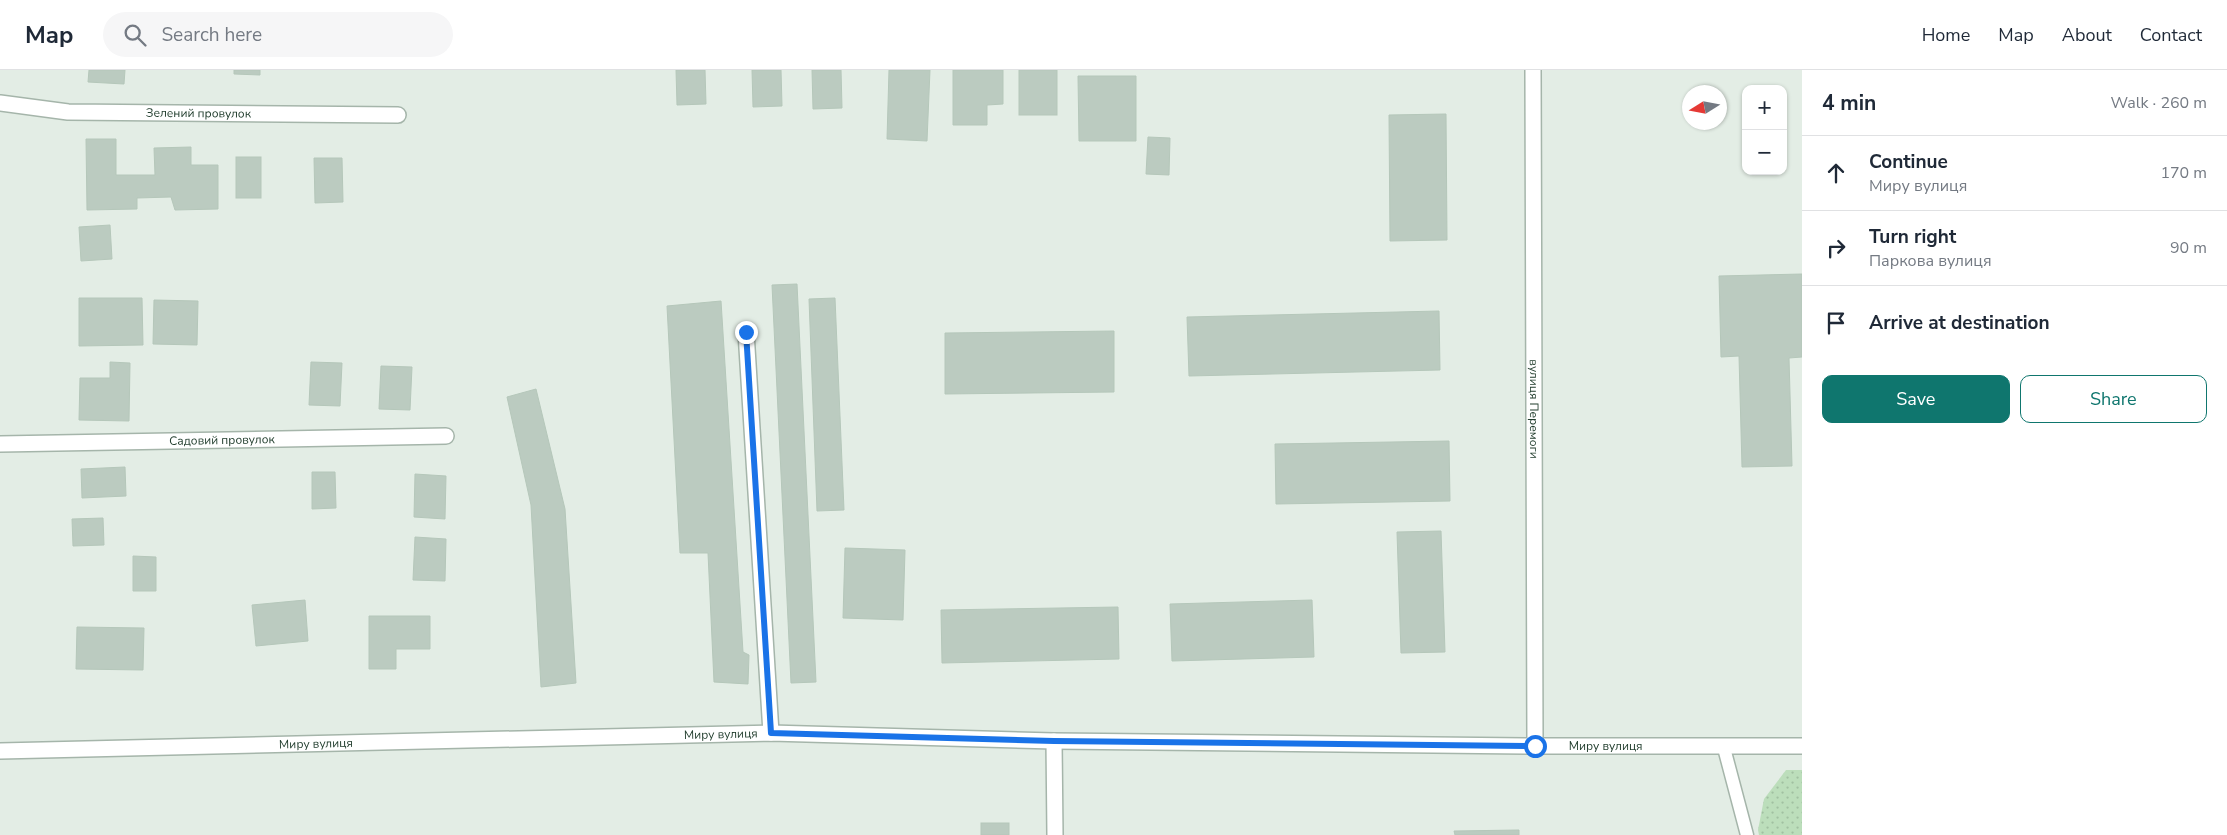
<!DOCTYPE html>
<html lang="en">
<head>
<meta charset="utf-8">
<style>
	:root { --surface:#fff; --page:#f6f6f7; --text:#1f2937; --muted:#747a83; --line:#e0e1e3; --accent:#0f766e }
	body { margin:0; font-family:"Nunito Sans",sans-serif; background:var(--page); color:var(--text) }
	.controls { position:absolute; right:15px; top:15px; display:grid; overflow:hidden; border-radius:10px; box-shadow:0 1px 4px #0004 }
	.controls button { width:45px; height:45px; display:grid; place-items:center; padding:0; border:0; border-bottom:1px solid var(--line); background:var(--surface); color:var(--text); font:25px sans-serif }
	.compass { position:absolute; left:1682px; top:15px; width:45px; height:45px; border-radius:50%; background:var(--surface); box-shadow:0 1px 4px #0004; rotate:259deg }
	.stop { position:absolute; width:15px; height:15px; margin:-11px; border:4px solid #1a73e8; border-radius:50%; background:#fff }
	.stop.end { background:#1a73e8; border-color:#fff; box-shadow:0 1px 5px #0008 }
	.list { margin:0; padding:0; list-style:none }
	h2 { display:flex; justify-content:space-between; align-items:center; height:65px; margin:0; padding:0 20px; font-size:21px }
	h2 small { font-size:16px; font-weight:400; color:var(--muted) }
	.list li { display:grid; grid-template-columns:32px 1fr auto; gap:15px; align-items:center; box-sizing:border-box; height:75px; padding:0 20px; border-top:1px solid var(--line) }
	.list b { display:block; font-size:19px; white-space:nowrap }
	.list p { margin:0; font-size:16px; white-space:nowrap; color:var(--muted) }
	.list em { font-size:16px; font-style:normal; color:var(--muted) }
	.actions { display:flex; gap:10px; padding:15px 20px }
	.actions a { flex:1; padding:11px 0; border:1px solid var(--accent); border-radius:10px; text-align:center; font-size:18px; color:var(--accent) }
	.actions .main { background:var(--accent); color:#fff }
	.icon { flex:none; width:28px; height:28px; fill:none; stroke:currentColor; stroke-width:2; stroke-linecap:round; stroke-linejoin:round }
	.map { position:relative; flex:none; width:1802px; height:765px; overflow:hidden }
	header { display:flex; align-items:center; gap:30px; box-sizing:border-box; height:70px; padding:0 25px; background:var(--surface); border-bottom:1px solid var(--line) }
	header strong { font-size:24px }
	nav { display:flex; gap:28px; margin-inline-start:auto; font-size:18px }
	.search { width:350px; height:45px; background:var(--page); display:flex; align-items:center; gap:12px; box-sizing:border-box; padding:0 18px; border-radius:28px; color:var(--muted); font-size:19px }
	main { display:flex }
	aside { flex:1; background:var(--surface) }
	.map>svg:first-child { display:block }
</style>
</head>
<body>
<header>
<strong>Map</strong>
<div class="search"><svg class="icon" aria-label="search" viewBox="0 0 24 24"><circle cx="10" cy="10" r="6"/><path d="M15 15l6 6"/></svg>Search here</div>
<nav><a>Home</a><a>Map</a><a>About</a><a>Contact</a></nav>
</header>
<main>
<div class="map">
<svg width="1802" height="765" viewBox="0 0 1802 765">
	<defs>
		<pattern id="grass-dots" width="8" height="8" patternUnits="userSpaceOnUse" patternTransform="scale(1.25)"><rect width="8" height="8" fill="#bcdebb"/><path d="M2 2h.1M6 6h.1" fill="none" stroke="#a1c0a1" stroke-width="1.8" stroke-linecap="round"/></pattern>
	</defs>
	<rect width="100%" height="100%" fill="#e3ede5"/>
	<polygon fill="url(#grass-dots)" points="1786,700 1802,700 1802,765 1759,765 1758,760 1764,729"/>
	<g fill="#bbcbc0" stroke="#b5c7ba">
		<polygon points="89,0 125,0 124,14 88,12"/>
		<polygon points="234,0 260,0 260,5 234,4"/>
		<polygon points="676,0 705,0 706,34 677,35"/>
		<polygon points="752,0 781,0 782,36 753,37"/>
		<polygon points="812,0 841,0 842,38 813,39"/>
		<polygon points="889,0 930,0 927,71 887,69"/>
		<polygon points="953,0 1003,0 1003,34 987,35 987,55 953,55"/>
		<rect x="1019" y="0" width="38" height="45"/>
		<polygon points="1078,6 1136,6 1136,71 1079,71"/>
		<polygon points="1446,44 1447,170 1390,171 1389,45"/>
		<polygon points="1148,67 1170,68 1169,105 1146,104"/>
		<polygon points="86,69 116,69 116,105 155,105 154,78 191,77 191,95 218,95 218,139 175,140 171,127 137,128 137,139 87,140"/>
		<rect x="236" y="87" width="25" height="41"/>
		<polygon points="314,88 342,88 343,132 315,133"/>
		<polygon points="110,155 112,189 81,191 79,157"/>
		<polygon points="1802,204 1802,287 1789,288 1792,396 1742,397 1739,286 1721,287 1719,206"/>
		<polygon points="797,214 816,612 791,613 772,215"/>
		<polygon points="79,228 142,228 143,275 79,276"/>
		<polygon points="835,228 844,440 817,441 809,229"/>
		<polygon points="154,230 198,231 197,275 153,274"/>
		<polygon points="721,231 743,582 749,585 748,614 714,612 708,483 680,483 667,236"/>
		<polygon points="1439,241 1440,300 1189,306 1187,247"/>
		<polygon points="1114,261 1114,322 945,324 945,263"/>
		<polygon points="110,292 130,293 129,351 79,350 80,308 110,308"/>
		<polygon points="311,292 342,293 340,336 309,335"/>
		<polygon points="381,296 412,297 410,340 379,339"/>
		<polygon points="536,319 565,439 576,613 541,617 531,435 507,327"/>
		<polygon points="1449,371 1450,431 1276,434 1275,374"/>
		<polygon points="125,397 126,426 82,428 81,399"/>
		<polygon points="312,402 335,402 336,438 312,439"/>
		<polygon points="415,404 446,406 445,449 414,447"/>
		<polygon points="103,448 104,475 73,476 72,449"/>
		<polygon points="1441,461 1445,582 1401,583 1397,462"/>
		<polygon points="415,467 446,469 445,511 413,510"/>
		<polygon points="845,478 905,480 903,550 843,548"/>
		<polygon points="133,486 156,487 156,521 133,521"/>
		<polygon points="305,530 308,571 256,576 252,535"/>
		<polygon points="1312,530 1314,587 1172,591 1170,534"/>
		<polygon points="1118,537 1119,589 942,593 941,540"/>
		<polygon points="369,546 430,546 430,579 396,579 396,599 369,599"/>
		<polygon points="77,557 144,558 143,600 76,599"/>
		<rect x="981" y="753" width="28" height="12"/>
		<polygon points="1519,760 1519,765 1455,765 1454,761"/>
	</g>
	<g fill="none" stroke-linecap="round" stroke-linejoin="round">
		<defs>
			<polyline id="lane" points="1724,678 1747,765"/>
			<g id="street">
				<path id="s1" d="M1533 0 1535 676"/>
				<path id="s2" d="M0 33 68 42 398 45"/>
				<polyline points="746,262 771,663"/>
				<path id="s3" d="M0 374 446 366"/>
				<polyline points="1054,671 1055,765"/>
				<path id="s4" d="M0 681 771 663 1054 671 1535 676H1802"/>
			</g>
		</defs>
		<use href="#lane" stroke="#a5b5aa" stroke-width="15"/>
		<use href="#street" stroke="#a5b5aa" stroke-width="18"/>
		<use href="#lane" stroke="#fff" stroke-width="12"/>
		<use href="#street" stroke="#fff" stroke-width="15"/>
	</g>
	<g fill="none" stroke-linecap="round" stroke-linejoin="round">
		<polyline stroke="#1a73e8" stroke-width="6" points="746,262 771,663 1054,671 1535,676"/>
	</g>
	<g text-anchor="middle" stroke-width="5" stroke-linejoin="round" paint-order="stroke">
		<g font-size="12" fill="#223e2e" stroke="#f3f9f4">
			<text dy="4" stroke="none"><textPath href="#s2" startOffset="199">Зелений провулок</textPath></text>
			<text dy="4" stroke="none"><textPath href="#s1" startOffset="339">вулиця Перемоги</textPath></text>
			<text dy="4" stroke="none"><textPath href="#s3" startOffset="222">Садовий провулок</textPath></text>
			<text dy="4" stroke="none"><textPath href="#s4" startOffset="721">Миру вулиця</textPath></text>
			<text dy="4" stroke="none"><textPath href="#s4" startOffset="316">Миру вулиця</textPath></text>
			<text dy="4" stroke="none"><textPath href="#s4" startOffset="1606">Миру вулиця</textPath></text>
		</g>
	</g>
</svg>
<div class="controls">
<button>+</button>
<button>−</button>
</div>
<svg class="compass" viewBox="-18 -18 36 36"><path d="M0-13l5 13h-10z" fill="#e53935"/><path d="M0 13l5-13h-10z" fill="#747a83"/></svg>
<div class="stop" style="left:1535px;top:676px"></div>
<div class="stop end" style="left:746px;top:262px"></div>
</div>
<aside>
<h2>4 min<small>Walk · 260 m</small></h2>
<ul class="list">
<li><svg class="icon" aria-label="ahead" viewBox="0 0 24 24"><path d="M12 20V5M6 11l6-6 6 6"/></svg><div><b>Continue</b><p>Миру вулиця</p></div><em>170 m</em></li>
<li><svg class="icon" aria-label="right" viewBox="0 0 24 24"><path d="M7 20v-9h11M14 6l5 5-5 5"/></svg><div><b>Turn right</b><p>Паркова вулиця</p></div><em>90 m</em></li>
<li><svg class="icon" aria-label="arrive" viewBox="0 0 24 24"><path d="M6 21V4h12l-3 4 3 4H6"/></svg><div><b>Arrive at destination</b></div></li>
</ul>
<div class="actions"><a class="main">Save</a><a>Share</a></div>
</aside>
</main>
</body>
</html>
